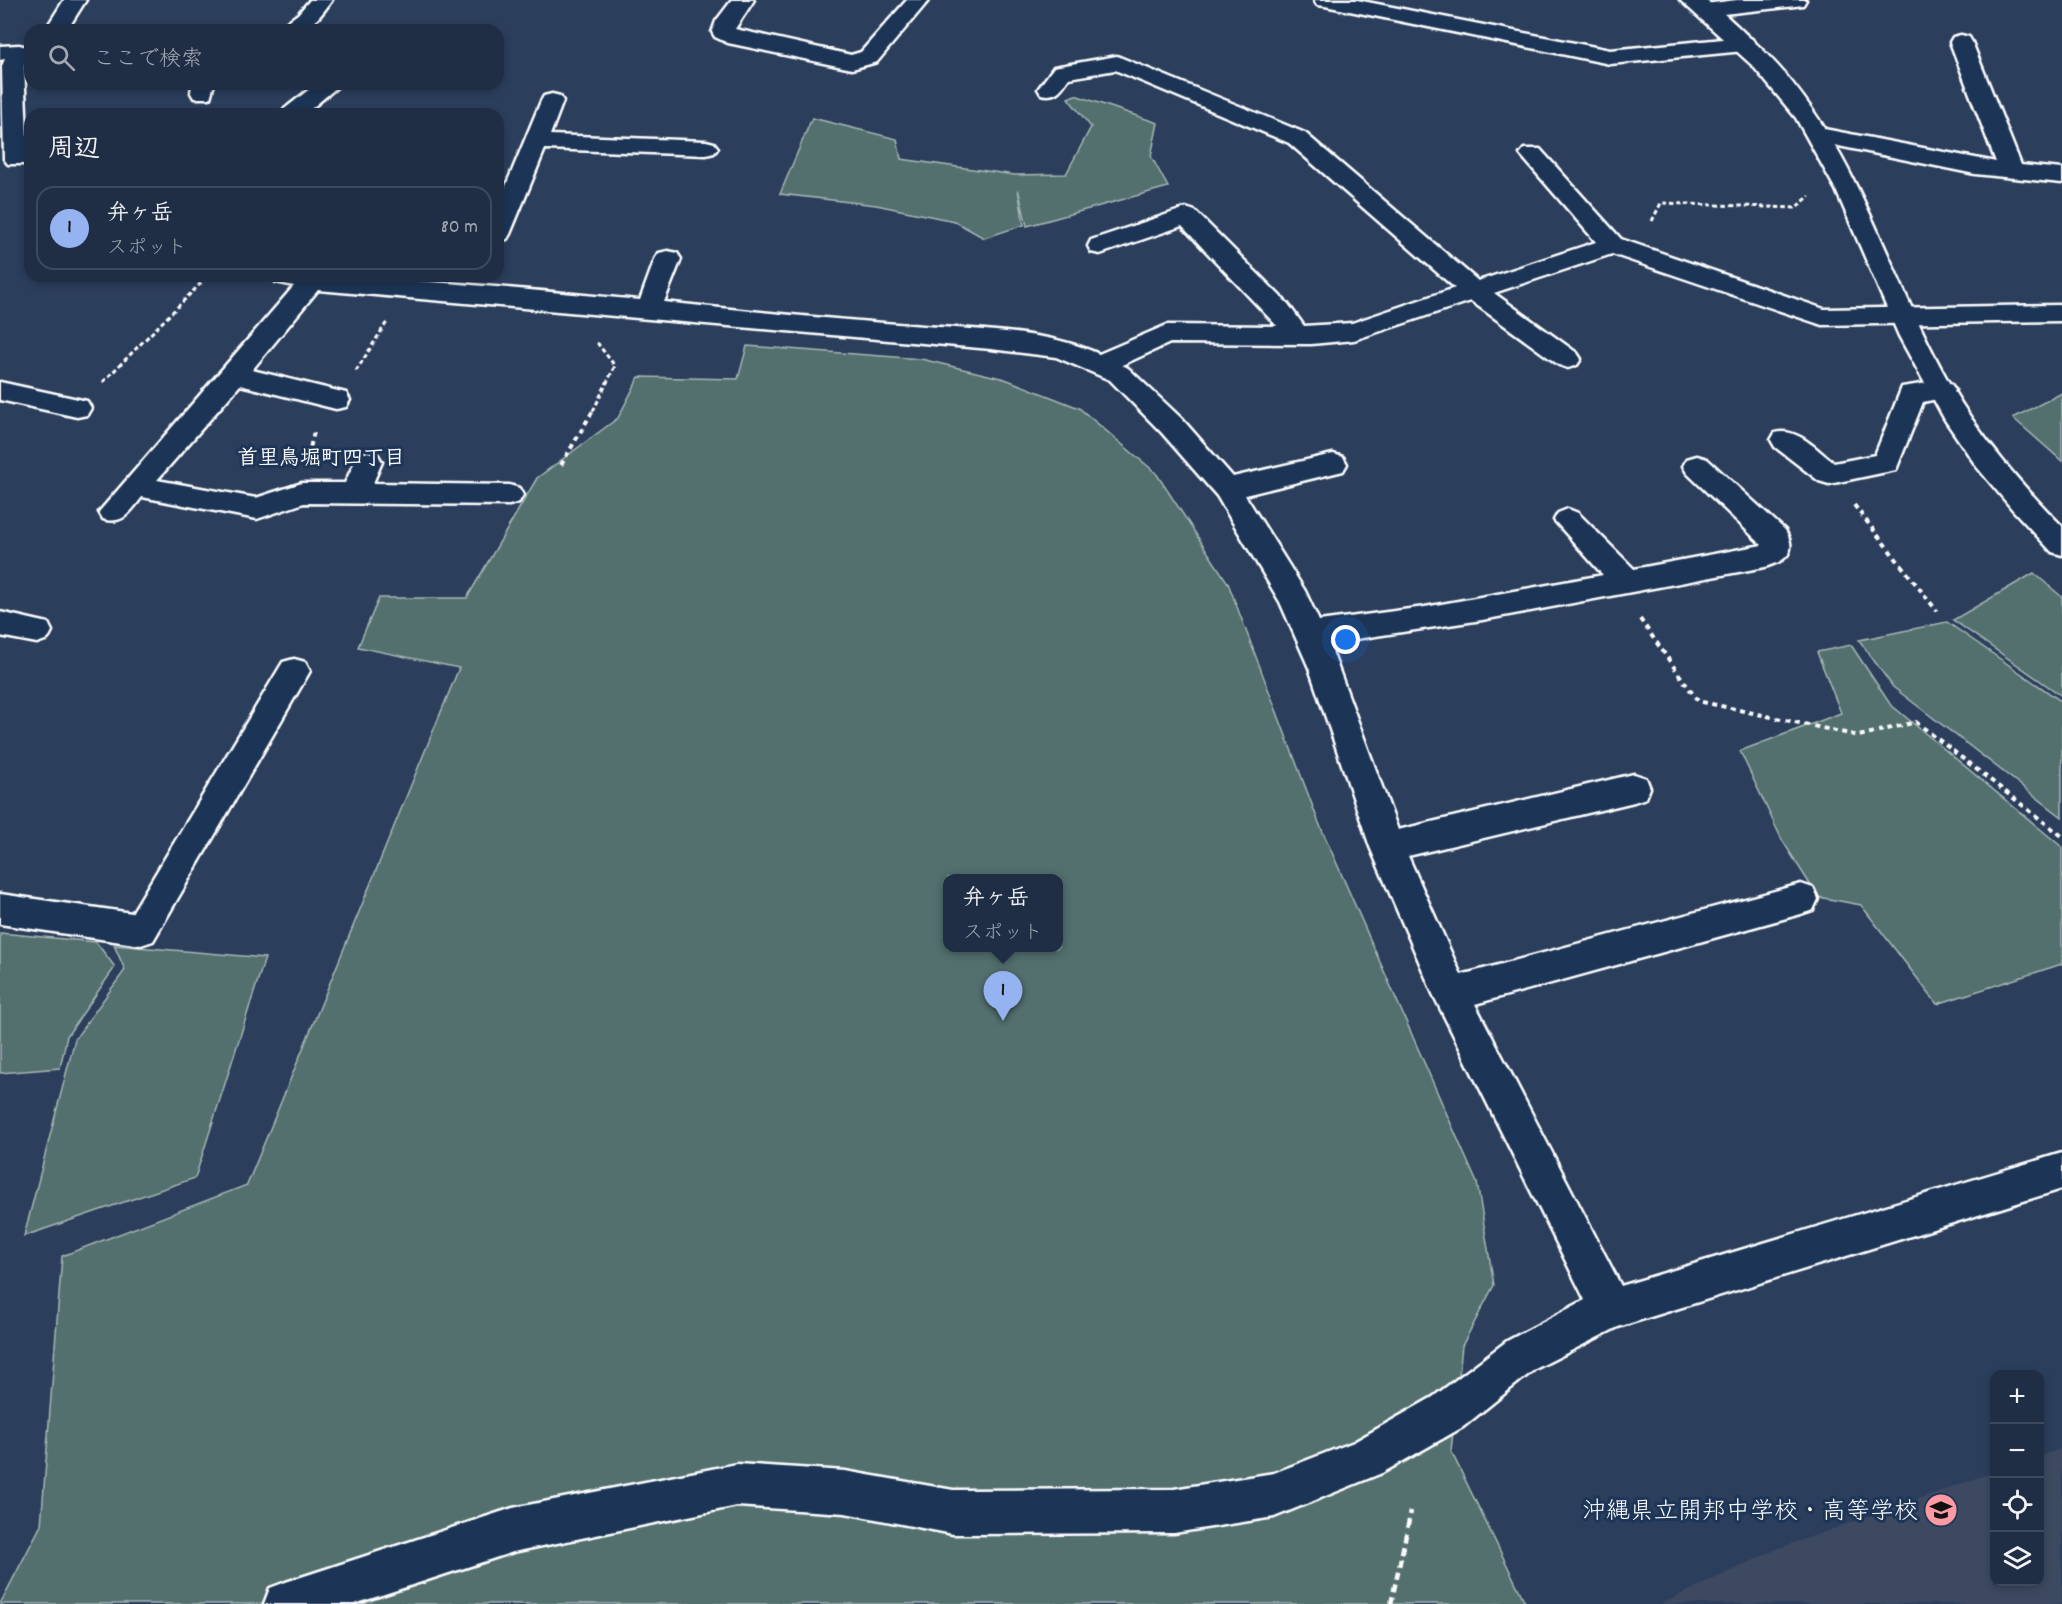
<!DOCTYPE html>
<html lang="ja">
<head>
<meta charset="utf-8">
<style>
	:root { --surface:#202e45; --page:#2d3a50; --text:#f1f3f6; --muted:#a2a8b3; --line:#3d4a5e; --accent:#95b2f1 }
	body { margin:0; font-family:Dekko,"Klee One",sans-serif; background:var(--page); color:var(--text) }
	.controls { position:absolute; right:18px; bottom:18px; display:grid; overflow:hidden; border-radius:12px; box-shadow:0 3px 9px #0003 }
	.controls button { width:54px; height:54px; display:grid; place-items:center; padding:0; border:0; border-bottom:2px solid var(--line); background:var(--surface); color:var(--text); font:30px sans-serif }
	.you { position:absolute; left:1346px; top:640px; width:21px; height:21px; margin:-15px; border:4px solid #fff; border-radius:50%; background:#1a73e8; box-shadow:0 0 0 9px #1a73e833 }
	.badge { display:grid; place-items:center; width:39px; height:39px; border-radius:50%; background:var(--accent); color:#111; font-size:20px; font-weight:700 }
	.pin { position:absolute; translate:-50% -50px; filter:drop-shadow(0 2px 3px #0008) }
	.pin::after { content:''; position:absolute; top:32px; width:21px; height:18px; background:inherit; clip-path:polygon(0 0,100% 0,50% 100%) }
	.popup { position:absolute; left:943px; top:874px; width:120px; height:78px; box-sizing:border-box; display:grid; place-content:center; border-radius:12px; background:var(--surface); filter:drop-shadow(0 2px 4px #0005); font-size:20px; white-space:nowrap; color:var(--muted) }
	.popup b { font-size:22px; color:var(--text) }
	.popup::after { content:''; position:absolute; left:50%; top:100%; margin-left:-12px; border:12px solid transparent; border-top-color:var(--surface) }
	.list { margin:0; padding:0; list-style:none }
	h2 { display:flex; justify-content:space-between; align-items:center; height:78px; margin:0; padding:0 24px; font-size:26px }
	h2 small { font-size:20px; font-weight:400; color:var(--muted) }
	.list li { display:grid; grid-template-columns:39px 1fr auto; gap:18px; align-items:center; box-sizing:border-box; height:84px; margin:0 12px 12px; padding:0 12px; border:2px solid var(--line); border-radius:18px }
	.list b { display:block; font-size:22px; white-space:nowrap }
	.list p { margin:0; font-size:20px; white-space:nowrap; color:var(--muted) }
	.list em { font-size:20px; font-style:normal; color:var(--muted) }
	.icon { flex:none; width:33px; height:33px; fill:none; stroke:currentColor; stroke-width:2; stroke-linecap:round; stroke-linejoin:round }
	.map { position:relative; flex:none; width:2062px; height:1604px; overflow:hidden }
	.search { position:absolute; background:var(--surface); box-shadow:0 3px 9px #0003; left:24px; top:24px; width:480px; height:66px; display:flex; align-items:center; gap:15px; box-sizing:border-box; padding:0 21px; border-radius:18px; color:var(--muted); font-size:22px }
	.panel { position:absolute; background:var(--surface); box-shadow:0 3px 9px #0003; left:24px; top:108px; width:480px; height:174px; border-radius:18px }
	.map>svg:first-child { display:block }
</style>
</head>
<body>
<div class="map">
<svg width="2062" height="1604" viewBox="0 0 2062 1604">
	<rect width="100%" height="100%" fill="#2b3e5c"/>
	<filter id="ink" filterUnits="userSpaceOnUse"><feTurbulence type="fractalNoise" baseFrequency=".0167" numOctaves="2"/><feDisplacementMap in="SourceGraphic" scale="12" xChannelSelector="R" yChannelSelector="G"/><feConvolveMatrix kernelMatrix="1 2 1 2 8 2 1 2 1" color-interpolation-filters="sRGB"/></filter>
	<g filter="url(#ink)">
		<polygon fill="#3c4961" points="2062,1448 2062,1604 1661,1604 1779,1548 1994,1472 1994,1582 2040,1582 2040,1456"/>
		<g fill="#52706e" stroke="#a8b8b6" stroke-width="1.5" fill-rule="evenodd">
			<polygon points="1075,95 1158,123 1151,156 1168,187 1027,226 1018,189 1024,225 984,238 954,221 876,205 780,194 812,118 897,139 901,159 1015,175 1066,174 1091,127 1068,98"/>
			<path d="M747 346 921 359 1005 379 1079 408 1156 473 1228 583 1319 823 1477 1183 1494 1285 1462 1346 1451 1451 1526 1604H0L41 1525 62 1256 247 1185 459 668 358 647 379 598H467L537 478 618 418 639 377 738 379ZM948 878H1058V948H948Z"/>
			<polygon points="2062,393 2062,461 2013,418"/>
			<polygon points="2034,573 2062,597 2062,696 1953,620"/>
			<polygon points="1947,622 2062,702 2062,817 1893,687 1859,640"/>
			<polygon points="1851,645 1890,704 2062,847 2062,964 1937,1004 1861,905 1818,897 1782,840 1740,751 1841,713 1817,652"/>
			<polygon points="0,933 96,942 115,967 67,1036 60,1068 0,1073"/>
			<polygon points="114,945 265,958 195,1178 24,1236 75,1039 125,970"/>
		</g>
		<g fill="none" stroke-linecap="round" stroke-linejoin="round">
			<defs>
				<g id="street">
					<polygon points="64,0 86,0 67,30 45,30"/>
					<path d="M310 0H332C313 27 308 30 276 30L298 14Z"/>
					<polygon points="732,0 754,0 735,29 851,55 861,52 907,0 929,0 877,62 852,69 728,43 715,37 712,32 716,21"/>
					<polygon points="1314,0 1357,0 1610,50 1744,37 1752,39 1755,44 1752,49 1744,51 1610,64 1325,6 1317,5"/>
					<polygon points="1737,0 1806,0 1803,5 1795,6 1705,16 1697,15 1694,10 1697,5"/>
					<polygon points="1961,35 1969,37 1972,42 2021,165 2062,169 2062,183 1975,174 1819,142 1811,140 1807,135 1811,130 1819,128 1996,162 1950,42 1953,37"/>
					<polygon points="19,45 27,47 30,52 24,66 28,159 24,164 8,164 4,159 2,66 5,59 0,60 0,46"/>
					<path d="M1117 56 1305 133 1478 281 1596 242 1520 154 1524 149H1540L1621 239 1824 309 2062 305V321L1822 325 1612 254 1494 293 1577 353 1581 359 1577 365 1568 368 1559 365 1471 301 1354 340 1311 344 1170 343 1122 365 1128 368 1182 419 1233 477 1333 454 1343 457 1347 464 1343 471 1245 495 1305 591 1319 621 1425 607 1603 575 1554 520 1558 513 1568 509 1578 513 1634 569 1762 545 1687 473 1683 466 1687 459 1697 456 1707 459 1785 530C1798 552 1786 561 1765 567L1482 620 1329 643 1398 830 1634 774 1646 778 1650 788 1646 798 1634 802 1408 856 1461 975 1801 884 1813 888 1818 899 1813 910 1801 914 1475 1004 1621 1286 2062 1153V1189L1618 1327 1535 1369 1463 1427 1382 1473 1274 1517 1174 1533 953 1534 845 1513 737 1506 513 1552 354 1604H264L270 1588 286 1582 513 1508 737 1464 845 1471 953 1490 1174 1489 1274 1473 1354 1442 1433 1397 1507 1341 1585 1300 1433 994 1370 847 1309 668 1280 602 1217 496 1162 433 1110 380 1056 357 991 349 318 290 252 370 346 393 350 400 346 407 336 409 240 385 157 480 256 498 302 483H345L358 455 368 452 378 455 382 462 373 483 509 485 519 488 523 495 519 502 509 505 304 503 257 519 142 497C130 512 123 525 103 519L99 512 294 286 276 282 272 276C395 276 517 289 640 300L655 259 659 253 668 251 677 253 681 259 664 302C746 311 828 319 910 325 970 330 1045 329 1099 354L1167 325 1277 326 1182 226 1100 254 1091 252 1088 246 1091 240 1186 208 1195 211 1288 304 1304 326 1352 323 1455 288 1289 143 1115 70 1069 78C1061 89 1057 98 1041 94L1038 89 1054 67Z"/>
					<polygon points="192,84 214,84 210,98 194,98 191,93"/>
					<polygon points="316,84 335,84 337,87 305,114 278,114"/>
					<polygon points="552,94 560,96 563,101 550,135 706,141 714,143 718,148 714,153 706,155 545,149 510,234 507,239 498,242 498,205 541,101 544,96"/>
					<path d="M1941 381 1951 384 1955 390 1951 396 1923 402 1896 470 1829 484 1819 481 1775 447 1771 440 1775 433C1797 427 1817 450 1834 463L1875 455 1902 387Z"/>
					<polygon points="0,382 87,401 91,408 87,415 77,417 0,400"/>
					<polygon points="0,612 48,623 52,631 48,639 37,643 0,636"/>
					<polygon points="294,659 305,662 310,671 153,941 141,945 0,924 0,894 132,913 283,662"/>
				</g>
				<path id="secondary" d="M1680 0C1687 0 1696 0 1703 0 1715 3 1739 28 1749 37 1858 136 1882 266 1952 388 1982 439 2021 485 2062 526V555L2052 552 2013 510 1977 467 1945 420 1899 336 1836 190 1796 118 1753 66Z"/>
			</defs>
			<use href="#street" stroke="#fff" stroke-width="5"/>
			<use href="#secondary" stroke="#fff" stroke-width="5"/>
			<g stroke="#fff" stroke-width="3" stroke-dasharray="4.5 3" stroke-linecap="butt">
				<polyline points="1652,221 1661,203 1795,208 1810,196"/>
				<polyline points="356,371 387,322"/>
				<polyline points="103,382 208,276"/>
				<polyline points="593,411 615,366 598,344 599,341"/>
			</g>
			<g stroke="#fff" stroke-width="4" stroke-dasharray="5 4.5" stroke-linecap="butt">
				<polyline points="308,456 314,432"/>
				<polyline points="561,465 594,409"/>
				<polyline points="1854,505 1937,611"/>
				<polyline points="1640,619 1698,701 1859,736 1916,722 2062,836"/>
			</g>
			<polyline stroke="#fff" stroke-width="4.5" stroke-dasharray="8 5" stroke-linecap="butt" points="1391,1604 1411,1511"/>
			<use href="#street" fill="#1d3557" fill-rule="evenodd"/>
			<use href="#secondary" fill="#1d3557" fill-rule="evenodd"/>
		</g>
	</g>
	<defs>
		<symbol id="school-disc" viewBox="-11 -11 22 22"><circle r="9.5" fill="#ff9aa2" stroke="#1d3557"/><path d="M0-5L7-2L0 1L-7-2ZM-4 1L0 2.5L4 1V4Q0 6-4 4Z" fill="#111"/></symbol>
	</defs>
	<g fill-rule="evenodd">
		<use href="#school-disc" x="1922" y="1491" width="38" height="38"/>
	</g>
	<g text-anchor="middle" stroke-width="6" stroke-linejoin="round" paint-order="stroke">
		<g font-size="21" font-weight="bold" fill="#fff" stroke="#1d3557">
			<text x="321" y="464">首里鳥堀町四丁目</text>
		</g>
		<g font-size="24" fill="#fff" stroke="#1d3557" text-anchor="end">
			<text x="1918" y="1518">沖縄県立開邦中学校・高等学校</text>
		</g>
	</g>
</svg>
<div class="controls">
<button>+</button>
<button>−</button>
<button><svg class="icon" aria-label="locate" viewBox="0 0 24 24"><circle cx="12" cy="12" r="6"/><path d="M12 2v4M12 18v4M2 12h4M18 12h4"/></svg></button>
<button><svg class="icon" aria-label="layers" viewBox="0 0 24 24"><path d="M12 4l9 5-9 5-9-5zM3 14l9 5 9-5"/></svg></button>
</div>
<div class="you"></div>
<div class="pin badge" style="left:1003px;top:1021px">1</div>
<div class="popup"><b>弁ヶ岳</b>スポット</div>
<div class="search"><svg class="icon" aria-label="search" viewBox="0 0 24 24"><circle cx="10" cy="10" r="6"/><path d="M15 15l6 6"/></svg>ここで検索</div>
<section class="panel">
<h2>周辺<small></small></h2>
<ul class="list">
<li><span class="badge">1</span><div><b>弁ヶ岳</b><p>スポット</p></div><em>80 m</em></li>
</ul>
</section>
</div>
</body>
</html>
